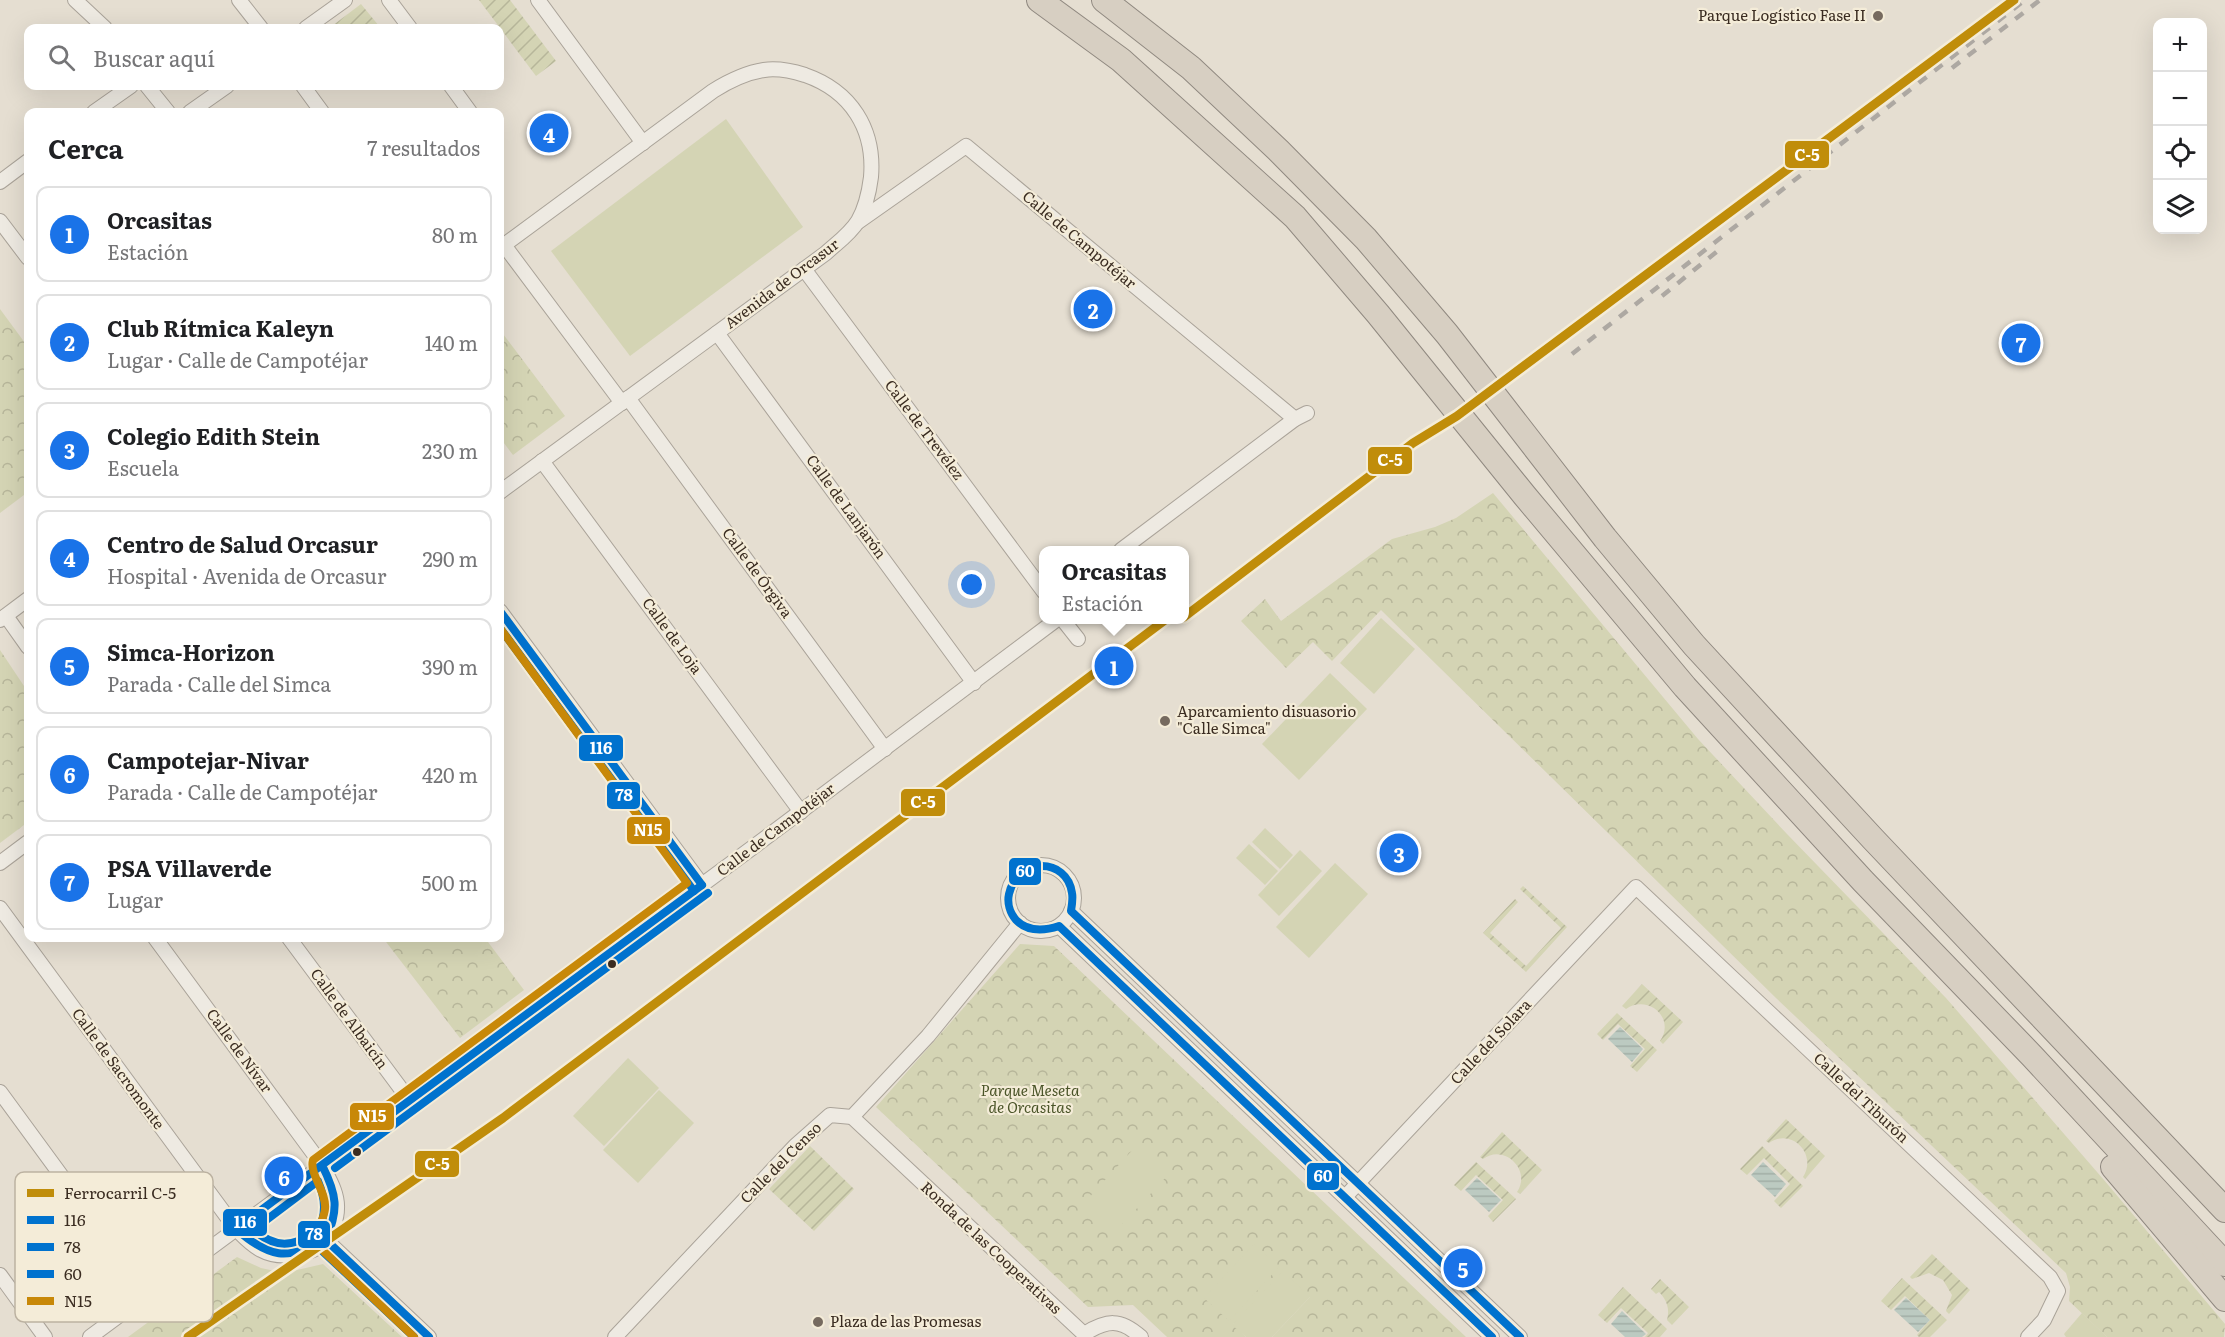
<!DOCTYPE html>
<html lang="es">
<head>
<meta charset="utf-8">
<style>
	:root { --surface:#fff; --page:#f2f2f2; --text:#202124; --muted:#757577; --line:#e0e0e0; --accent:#1a73e8 }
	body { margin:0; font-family:Literata,serif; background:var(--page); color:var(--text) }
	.controls { position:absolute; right:18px; top:18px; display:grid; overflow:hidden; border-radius:12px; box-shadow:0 6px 24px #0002 }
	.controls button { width:54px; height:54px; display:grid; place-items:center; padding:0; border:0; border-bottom:2px solid var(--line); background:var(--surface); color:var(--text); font:30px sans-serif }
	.you { position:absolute; left:972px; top:585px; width:21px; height:21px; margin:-15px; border:4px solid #fff; border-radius:50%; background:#1a73e8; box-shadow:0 0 0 9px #1a73e833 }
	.badge { display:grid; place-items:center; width:39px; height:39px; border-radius:50%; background:var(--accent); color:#fff; font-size:20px; font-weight:700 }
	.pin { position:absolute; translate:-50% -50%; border:3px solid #fff; box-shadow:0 2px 6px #0006 }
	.popup { position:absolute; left:1039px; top:546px; width:150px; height:78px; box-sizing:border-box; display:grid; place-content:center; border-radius:12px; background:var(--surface); filter:drop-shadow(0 2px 4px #0005); font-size:20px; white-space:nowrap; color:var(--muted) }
	.popup b { font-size:22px; color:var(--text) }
	.popup::after { content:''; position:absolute; left:50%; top:100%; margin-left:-12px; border:12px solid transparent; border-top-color:var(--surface) }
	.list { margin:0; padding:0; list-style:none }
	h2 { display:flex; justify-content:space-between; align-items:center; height:78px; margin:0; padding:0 24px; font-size:26px }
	h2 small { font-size:20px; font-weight:400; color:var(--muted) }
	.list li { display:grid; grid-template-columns:39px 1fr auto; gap:18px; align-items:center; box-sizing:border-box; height:96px; margin:0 12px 12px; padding:0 12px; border:2px solid var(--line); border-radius:12px }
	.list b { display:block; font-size:22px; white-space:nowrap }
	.list p { margin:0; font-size:20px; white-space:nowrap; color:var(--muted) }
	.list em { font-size:20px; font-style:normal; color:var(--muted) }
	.icon { flex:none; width:33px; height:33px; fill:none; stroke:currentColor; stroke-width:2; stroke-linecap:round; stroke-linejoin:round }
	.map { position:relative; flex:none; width:2225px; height:1337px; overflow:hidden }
	.search { position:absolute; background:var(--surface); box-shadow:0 6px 24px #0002; left:24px; top:24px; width:480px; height:66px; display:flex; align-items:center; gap:15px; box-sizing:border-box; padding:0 21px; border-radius:12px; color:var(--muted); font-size:22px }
	.panel { position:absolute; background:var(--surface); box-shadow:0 6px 24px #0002; left:24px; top:108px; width:480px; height:834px; border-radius:12px }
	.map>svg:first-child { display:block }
</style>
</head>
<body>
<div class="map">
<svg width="2225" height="1337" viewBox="0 0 2225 1337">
	<defs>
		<pattern id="park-crowns" width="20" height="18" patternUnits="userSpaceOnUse" patternTransform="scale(1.5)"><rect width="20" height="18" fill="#d4d4b4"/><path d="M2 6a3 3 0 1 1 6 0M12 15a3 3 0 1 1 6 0" fill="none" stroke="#b7b69a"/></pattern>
		<pattern id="garden-furrows" width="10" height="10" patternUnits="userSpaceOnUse" patternTransform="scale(1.5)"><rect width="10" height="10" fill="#d4d4b4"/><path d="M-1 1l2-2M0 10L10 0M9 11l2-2" fill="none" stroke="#b7b69a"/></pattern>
		<pattern id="water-rules" width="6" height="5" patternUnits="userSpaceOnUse" patternTransform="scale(1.5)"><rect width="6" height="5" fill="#bccac1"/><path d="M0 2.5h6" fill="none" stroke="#a2aea6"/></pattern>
	</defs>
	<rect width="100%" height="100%" fill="#e5ded1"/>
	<g fill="url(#park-crowns)">
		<polygon points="0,309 28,347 28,492 0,513"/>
		<polygon points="500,330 565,416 513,455 500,438"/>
		<polygon points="1493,493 1698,739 1787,834 1946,998 2104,1180 2225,1324 2224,1337 2107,1337 2069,1301 2070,1287 2066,1273 1776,998 1381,610 1332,661 1313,642 1286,668 1241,621 1265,599 1281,621 1392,539 1435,527 1456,518"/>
		<polygon points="0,650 28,692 28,822 0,843"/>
		<polygon points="383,938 485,938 524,990 460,1038"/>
		<polygon points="1020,944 1054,946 1466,1337 1272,1337 1310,1297 1233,1324 1246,1337 1167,1337 1133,1305 1088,1307 876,1107"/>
		<polygon points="237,1257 261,1268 284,1273 323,1264 402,1337 128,1337"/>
	</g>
	<g fill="url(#garden-furrows)">
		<polygon points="479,0 510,0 556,61 536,76"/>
		<polygon points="361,4 379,26 375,28 334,28 332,26"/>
		<polygon points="1523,886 1567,927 1526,972 1483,933 1515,899 1518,902 1490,933 1526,966 1561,928 1520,889"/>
		<path d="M1642 984 1683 1022 1663 1044 1660 1041C1676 1018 1648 994 1626 1009L1622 1006Z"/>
		<polygon points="1617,1013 1657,1050 1637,1072 1630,1066 1645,1049 1618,1024 1603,1040 1597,1034"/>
		<path d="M1786 1119 1825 1156 1805 1179 1803 1177C1818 1154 1791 1127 1769 1143L1766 1141Z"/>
		<path d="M1502 1132 1542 1170 1520 1194 1517 1192C1532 1170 1504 1143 1483 1159L1480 1157Z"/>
		<polygon points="810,1146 854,1189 814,1231 769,1189"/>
		<polygon points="1762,1146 1803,1186 1781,1208 1774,1201 1790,1184 1764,1158 1747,1175 1740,1169"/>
		<polygon points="1476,1162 1516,1199 1493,1222 1488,1216 1503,1200 1476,1175 1461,1191 1454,1185"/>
		<polygon points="1932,1254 1970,1290 1949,1314 1946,1311 1952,1295 1943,1280 1929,1273 1912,1279 1910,1277"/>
		<polygon points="1902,1278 1947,1320 1930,1337 1919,1337 1917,1335 1930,1320 1905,1296 1891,1310 1881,1301"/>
		<path d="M1660 1279 1689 1307 1672 1325 1667 1320C1670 1309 1667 1300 1659 1292L1656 1294 1651 1289Z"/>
		<polygon points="1623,1287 1667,1329 1660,1337 1645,1337 1648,1333 1621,1308 1607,1323 1598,1315"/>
	</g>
	<g fill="#d4d4b4">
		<polygon points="726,119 803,227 630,356 551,251"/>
		<polygon points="1381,618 1415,649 1374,694 1340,663"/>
		<polygon points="1330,673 1367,709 1299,780 1262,744"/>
		<polygon points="1265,828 1293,855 1280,869 1252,842"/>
		<polygon points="1249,844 1278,871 1265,885 1236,858"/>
		<polygon points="1300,850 1322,871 1279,916 1258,895"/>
		<polygon points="1335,863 1368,894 1309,958 1276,927"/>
		<polygon points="628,1058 659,1088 604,1146 573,1116"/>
		<polygon points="659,1090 694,1123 638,1183 603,1150"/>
		<polygon points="1136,1146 1167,1176 1116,1231 1085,1202"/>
		<polygon points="1254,1244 1279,1267 1229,1321 1204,1298"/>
		<polygon points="1283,1271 1310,1297 1272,1337 1246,1337 1232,1325"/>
		<polygon points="2082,1313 2107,1337 2066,1337 2064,1334"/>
	</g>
	<g fill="url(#water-rules)">
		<polygon points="1620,1027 1643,1049 1632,1062 1608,1039"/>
		<polygon points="1763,1162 1786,1184 1775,1197 1751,1175"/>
		<polygon points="1477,1178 1501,1200 1489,1212 1465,1190"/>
		<polygon points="1906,1298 1930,1320 1918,1332 1894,1310"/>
		<polygon points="1622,1311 1646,1334 1642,1337 1625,1337 1611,1324"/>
	</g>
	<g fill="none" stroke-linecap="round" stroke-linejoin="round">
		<defs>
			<g id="minor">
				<polyline points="75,0 105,28"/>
				<polyline points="239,0 261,28"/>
				<polyline points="389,0 410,28"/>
				<polyline points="538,0 643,143"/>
				<polyline points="306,28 345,0"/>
				<polyline points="147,86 168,112"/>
				<polyline points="303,86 322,112"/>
				<polyline points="451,86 470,112"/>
				<polyline points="94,112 131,86"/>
				<polyline points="190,112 227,86"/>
				<polyline points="0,182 28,161"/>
				<polyline points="0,221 28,258"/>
				<polyline points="858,222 966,146 1295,419"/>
				<polyline points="504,245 622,403"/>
				<path d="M500 248 713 91C729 81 745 73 764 70 777 68 792 71 805 75 851 91 875 129 871 177 869 193 866 207 858 221 850 234 837 243 826 253L500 492"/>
				<polyline points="804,269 1044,592"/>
				<polyline points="717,333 974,683"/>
				<polyline points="628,398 885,749"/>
				<polyline points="542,461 801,812"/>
				<polyline points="1121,550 1295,419 1307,413"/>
				<polyline points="500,611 702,885"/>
				<polyline points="6,616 28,647"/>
				<polyline points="0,620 28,599"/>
				<polyline points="1063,620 1078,639"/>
				<polyline points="0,863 28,842"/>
				<circle cx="1041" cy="898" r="33"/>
				<path d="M0 908 236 1229C244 1237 251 1245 261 1250 279 1260 313 1256 327 1240 332 1233 337 1218 337 1209 338 1193 329 1179 322 1165L155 938"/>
				<polyline points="1071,911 1520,1337"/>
				<polyline points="1059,926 1492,1337"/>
				<polyline points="289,938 410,1101"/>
				<polyline points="0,1092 148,1294"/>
				<path d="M852 1117 1084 1334C1107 1320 1120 1318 1141 1337"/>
				<polyline points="1345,1197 1636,887 2050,1277 2058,1291 2044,1320 2028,1337"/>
				<polyline points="326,1240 429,1337"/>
				<polyline points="0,1275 45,1337"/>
				<polyline points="90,1337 756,845 1056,620"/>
				<polyline points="615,1337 795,1146 830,1115 852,1117 928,1036 1020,923"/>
			</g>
			<g id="motorway">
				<polyline points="1039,0 1121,60 1295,217 1378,314 1525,496 1685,687 1863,881 2032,1056 2225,1264"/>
				<polyline points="1104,0 1191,68 1278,150 1366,239 1447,334 1605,538 1694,645 1873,839 2225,1210"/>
				<polyline points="2113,1167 2225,1299"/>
			</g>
		</defs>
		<use href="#minor" stroke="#aaa399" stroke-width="16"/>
		<use href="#motorway" stroke="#908980" stroke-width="26"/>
		<use href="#minor" stroke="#eeeae2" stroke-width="14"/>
		<use href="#motorway" stroke="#d7cfc2" stroke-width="24"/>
		<g stroke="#ada8a2" stroke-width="4.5" stroke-dasharray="10 10" stroke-linecap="butt">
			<polyline points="1952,68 2040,0"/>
			<polyline points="1662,296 1720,249"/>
			<polyline points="1572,354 2025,0"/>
		</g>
		<defs>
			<g id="bus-1">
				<polyline points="500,611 702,885"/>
				<path d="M322 1165C337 1195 339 1209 326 1240 287 1261 269 1258 236 1229L292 1187 702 885"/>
				<polyline points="326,1240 429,1337"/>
			</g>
			<g id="bus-2">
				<polyline points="500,628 694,891"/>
				<polyline points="335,1168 708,893"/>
				<path d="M318 1181C326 1200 326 1214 318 1232 291 1247 277 1249 253 1230Z"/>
				<polyline points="319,1248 414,1337"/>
			</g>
			<path id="bus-3" d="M1492 1337 1059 926C1044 931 1028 932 1016 920 1010 913 1007 903 1009 894 1017 857 1067 857 1072 893 1073 898 1072 905 1071 911L1520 1337"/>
			<path id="bus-4" d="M414 1337 317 1245C313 1233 324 1221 325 1209 327 1192 309 1174 313 1160L687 883 500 628"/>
		</defs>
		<use href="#bus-1" stroke="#f4ecd8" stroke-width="12"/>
		<use href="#bus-2" stroke="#f4ecd8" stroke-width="12"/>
		<use href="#bus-3" stroke="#f4ecd8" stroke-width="12"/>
		<use href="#bus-4" stroke="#f4ecd8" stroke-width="12"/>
		<use href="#bus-1" stroke="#0072ce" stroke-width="8"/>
		<use href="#bus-2" stroke="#0072ce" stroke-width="8"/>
		<use href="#bus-3" stroke="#0072ce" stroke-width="8"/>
		<use href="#bus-4" stroke="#c88808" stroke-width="8"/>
		<defs>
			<g id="rail-1">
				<polyline points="1184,617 1413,443 1457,416 2014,0"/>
				<polyline points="188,1337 503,1118 1165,620"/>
			</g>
		</defs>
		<use href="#rail-1" stroke="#f4ecd8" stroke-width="14"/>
		<use href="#rail-1" stroke="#c08d0a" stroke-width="9"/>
	</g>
	<g fill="#766a5f" stroke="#f4ecd8" stroke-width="2">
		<circle cx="1878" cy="16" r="6"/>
		<circle cx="1165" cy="721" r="6"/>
		<circle cx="818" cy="1322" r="6"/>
	</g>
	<g fill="#3a2c21" stroke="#f4ecd8" stroke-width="2">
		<circle cx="612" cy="964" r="5"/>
		<circle cx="357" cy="1152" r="5"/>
	</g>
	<g text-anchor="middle" stroke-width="4.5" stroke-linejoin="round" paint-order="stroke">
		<g font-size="15" fill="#3a2c21" stroke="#f4ecd8" text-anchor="start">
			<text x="1866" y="21" text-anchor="end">Parque Logístico Fase II</text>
			<text x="1177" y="717">Aparcamiento disuasorio<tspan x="1177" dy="17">"Calle Simca"</tspan></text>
			<text x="830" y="1327">Plaza de las Promesas</text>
		</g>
		<g font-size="15" fill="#3a2c21" stroke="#f4ecd8">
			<text transform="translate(1079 240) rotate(40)" y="5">Calle de Campotéjar</text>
			<text transform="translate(782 284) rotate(-37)" y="5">Avenida de Orcasur</text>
			<text transform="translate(924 430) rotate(53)" y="5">Calle de Trevélez</text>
			<text transform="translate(846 507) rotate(54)" y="5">Calle de Lanjarón</text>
			<text transform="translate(757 573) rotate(54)" y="5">Calle de Órgiva</text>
			<text transform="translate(672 636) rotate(54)" y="5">Calle de Loja</text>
			<text transform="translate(776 830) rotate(-37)" y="5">Calle de Campotéjar</text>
			<text transform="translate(349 1019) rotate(54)" y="5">Calle de Albaicín</text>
			<text transform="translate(1491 1042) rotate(-47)" y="5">Calle del Solara</text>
			<text transform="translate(239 1051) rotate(54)" y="5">Calle de Nívar</text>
			<text transform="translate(118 1069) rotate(54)" y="5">Calle de Sacromonte</text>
			<text transform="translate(1861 1098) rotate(43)" y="5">Calle del Tiburón</text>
			<text transform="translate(781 1163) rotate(-45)" y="5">Calle del Censo</text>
			<text transform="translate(991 1248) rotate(43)" y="5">Ronda de las Cooperativas</text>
		</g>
		<g font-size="15" font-style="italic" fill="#4b5529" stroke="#f4ecd8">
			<text x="1030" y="1096">Parque Meseta<tspan x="1030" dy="17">de Orcasitas</tspan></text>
		</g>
	</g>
	<rect x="15" y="1172" width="198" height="150" rx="9" fill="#f4ecd8" stroke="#bcb2a1" stroke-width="1.5"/>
	<rect x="27" y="1189" width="27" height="8" fill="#c08d0a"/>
	<rect x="27" y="1216" width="27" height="8" fill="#0072ce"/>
	<rect x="27" y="1243" width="27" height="8" fill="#0072ce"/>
	<rect x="27" y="1270" width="27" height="8" fill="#0072ce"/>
	<rect x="27" y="1297" width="27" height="8" fill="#c88808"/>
	<g font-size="16" fill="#3a2c21">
		<text x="64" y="1199">Ferrocarril C-5</text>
		<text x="64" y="1226">116</text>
		<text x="64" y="1253">78</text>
		<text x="64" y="1280">60</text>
		<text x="64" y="1307">N15</text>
	</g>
	<g stroke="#f4ecd8" stroke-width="2">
		<rect x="1784" y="140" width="46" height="29" rx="6" fill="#c08d0a"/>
		<rect x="1367" y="446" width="46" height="29" rx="6" fill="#c08d0a"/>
		<rect x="578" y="734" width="46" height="28" rx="6" fill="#0072ce"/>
		<rect x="606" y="781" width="35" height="29" rx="6" fill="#0072ce"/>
		<rect x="900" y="788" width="46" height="29" rx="6" fill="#c08d0a"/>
		<rect x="626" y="816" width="45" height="29" rx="6" fill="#c88808"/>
		<rect x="1008" y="857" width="34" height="29" rx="6" fill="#0072ce"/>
		<rect x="349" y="1102" width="46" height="29" rx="6" fill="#c88808"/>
		<rect x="414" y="1150" width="46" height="28" rx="6" fill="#c08d0a"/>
		<rect x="1306" y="1162" width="34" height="29" rx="6" fill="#0072ce"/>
		<rect x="222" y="1208" width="46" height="29" rx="6" fill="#0072ce"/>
		<rect x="297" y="1220" width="34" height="29" rx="6" fill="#0072ce"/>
	</g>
	<g font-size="16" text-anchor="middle" font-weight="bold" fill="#fff">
		<text x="1807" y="161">C-5</text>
		<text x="1390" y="466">C-5</text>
		<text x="601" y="754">116</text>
		<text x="624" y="801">78</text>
		<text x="923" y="808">C-5</text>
		<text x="648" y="836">N15</text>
		<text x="1025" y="877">60</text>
		<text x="372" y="1122">N15</text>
		<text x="437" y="1170">C-5</text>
		<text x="1323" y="1182">60</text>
		<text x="245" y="1228">116</text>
		<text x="314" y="1240">78</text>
	</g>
</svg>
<div class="controls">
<button>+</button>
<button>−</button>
<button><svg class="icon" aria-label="locate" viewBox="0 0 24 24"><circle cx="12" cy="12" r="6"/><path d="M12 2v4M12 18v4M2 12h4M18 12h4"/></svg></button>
<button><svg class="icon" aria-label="layers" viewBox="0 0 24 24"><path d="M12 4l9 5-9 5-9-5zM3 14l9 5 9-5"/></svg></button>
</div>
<div class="you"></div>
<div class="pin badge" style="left:1114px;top:666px">1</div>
<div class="popup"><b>Orcasitas</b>Estación</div>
<div class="pin badge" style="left:1093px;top:309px">2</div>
<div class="pin badge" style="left:1399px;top:853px">3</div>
<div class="pin badge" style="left:549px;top:133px">4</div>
<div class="pin badge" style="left:1463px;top:1268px">5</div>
<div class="pin badge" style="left:284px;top:1176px">6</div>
<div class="pin badge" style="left:2021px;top:343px">7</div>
<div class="search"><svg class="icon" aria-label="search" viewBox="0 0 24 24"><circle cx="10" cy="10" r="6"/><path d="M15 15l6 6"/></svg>Buscar aquí</div>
<section class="panel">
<h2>Cerca<small>7 resultados</small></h2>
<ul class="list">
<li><span class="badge">1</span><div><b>Orcasitas</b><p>Estación</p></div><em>80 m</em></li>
<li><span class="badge">2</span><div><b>Club Rítmica Kaleyn</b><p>Lugar · Calle de Campotéjar</p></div><em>140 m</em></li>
<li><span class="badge">3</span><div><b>Colegio Edith Stein</b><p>Escuela</p></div><em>230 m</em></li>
<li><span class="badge">4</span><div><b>Centro de Salud Orcasur</b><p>Hospital · Avenida de Orcasur</p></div><em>290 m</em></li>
<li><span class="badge">5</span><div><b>Simca-Horizon</b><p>Parada · Calle del Simca</p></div><em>390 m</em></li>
<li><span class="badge">6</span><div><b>Campotejar-Nivar</b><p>Parada · Calle de Campotéjar</p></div><em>420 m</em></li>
<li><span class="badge">7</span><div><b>PSA Villaverde</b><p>Lugar</p></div><em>500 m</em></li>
</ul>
</section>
</div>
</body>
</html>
